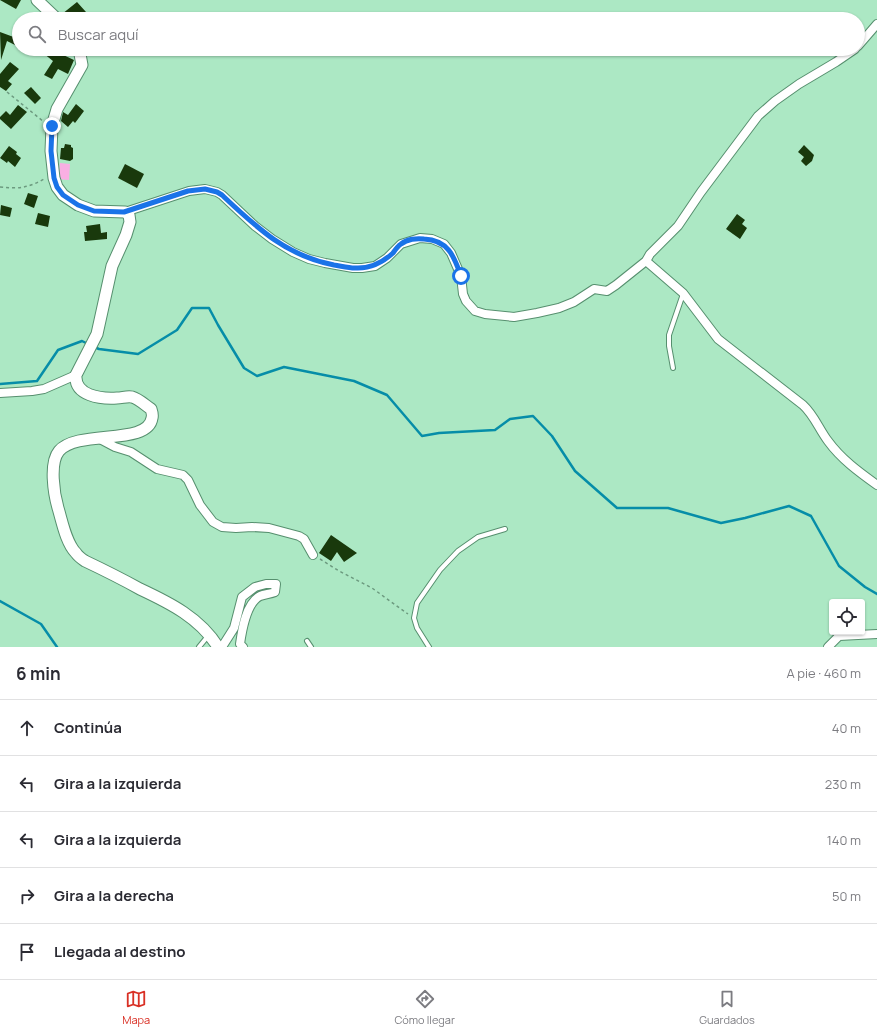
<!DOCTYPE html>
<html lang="es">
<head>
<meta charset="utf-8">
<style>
	:root { --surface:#fff; --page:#f2f2f3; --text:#2b2b33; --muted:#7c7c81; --line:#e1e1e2; --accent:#d93025 }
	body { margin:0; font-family:Manrope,sans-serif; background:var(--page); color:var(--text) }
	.controls { position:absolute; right:12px; bottom:12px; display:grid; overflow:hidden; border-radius:4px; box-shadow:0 1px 3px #0004 }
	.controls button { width:36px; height:36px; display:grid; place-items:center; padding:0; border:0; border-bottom:1px solid var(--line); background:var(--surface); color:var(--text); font:20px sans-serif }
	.stop { position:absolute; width:12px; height:12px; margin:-9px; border:3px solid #1a73e8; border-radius:50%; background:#fff }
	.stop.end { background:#1a73e8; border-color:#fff; box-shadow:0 1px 4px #0008 }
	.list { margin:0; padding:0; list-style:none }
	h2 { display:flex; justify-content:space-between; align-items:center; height:52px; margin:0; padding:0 16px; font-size:17px }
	h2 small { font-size:13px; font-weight:400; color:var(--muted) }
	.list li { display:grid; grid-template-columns:26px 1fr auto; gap:12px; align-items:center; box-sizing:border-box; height:56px; padding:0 16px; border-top:1px solid var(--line) }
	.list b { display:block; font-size:15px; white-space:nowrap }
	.list em { font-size:13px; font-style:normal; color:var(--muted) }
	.icon { flex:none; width:22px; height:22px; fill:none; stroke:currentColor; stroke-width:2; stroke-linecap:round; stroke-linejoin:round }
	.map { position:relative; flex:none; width:877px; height:647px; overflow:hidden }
	.search { position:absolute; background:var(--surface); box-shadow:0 1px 3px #0004; left:12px; right:12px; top:12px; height:44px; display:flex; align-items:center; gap:10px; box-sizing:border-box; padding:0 14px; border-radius:22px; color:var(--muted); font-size:15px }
	.sheet { height:332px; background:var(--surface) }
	nav { display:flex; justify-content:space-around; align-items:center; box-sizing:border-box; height:56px; border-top:1px solid var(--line); background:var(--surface); font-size:11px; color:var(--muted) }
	nav a { display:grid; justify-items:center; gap:2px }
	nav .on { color:var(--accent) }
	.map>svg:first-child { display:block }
</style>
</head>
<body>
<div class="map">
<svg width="877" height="647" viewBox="0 0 877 647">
	<rect width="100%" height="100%" fill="#ace8c4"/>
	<polygon fill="#f9afe3" points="60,163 70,164 69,180 58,179"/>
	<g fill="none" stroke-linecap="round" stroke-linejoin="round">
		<g stroke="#068da8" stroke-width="2.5">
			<polyline points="94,347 99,349 138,354 177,330 192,308 209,308 218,325 244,368 257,376 284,367 354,381 387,395 422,436 439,433 495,430 510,419 533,416 552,436 575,471 617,508 668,508 721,523 745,518 789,506 811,516 839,566 865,587 877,594"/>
			<polyline points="0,384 37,381 58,350 82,341 88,344"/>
			<polyline points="0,601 41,624 57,647"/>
		</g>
	</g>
	<g fill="#19390c">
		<polygon points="0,0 21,0 16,9"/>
		<polygon points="77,2 86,12 84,13 87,16 84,19 65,19 62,14"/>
		<polygon points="0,32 19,39 19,47 7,41 1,60"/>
		<polygon points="38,49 62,49 59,53 74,60 68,74 58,69 52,79 44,75 53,61"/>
		<polygon points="10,62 19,69 8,81 12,84 6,91 0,87 0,74"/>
		<polygon points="31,87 41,98 35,104 24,93"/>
		<polygon points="76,104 84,111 75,123 73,121 68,127 61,121 63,112 68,115"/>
		<polygon points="18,105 27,112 11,129 0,119 0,117 6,111 10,115"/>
		<polygon points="65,144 71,145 71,147 73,148 73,159 70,161 60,159 61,148 64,148"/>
		<polygon points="804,145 814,155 812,161 806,166 801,161 804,157 798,152"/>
		<polygon points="9,146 17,152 16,154 21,158 15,167 8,161 7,163 0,158"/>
		<polygon points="125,164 144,174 137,188 118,178"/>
		<polygon points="28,193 38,196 34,208 24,204"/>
		<polygon points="1,205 12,208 10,217 0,215"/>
		<polygon points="38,213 50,216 48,227 35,224"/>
		<polygon points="737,214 745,220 742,224 747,228 740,239 726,229"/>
		<polygon points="100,224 101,233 107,232 107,239 85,241 84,232 87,232 86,226"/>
		<polygon points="331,535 357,553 344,562 337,552 331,561 319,553"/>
	</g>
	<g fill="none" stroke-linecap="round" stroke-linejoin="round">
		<defs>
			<g id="lane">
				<polyline points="673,368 669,346 669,335 683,294"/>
				<polyline points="307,641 311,647"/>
				<polyline points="199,647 208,636"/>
				<polyline points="429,647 417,628 414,618 417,603 440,570 458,551 478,537 505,529"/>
			</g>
			<g id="street">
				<polyline points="858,46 877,24"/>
				<polyline points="125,212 189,191 205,189 217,192 222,195 255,226 272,239 293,252 309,259 325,263 353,268 362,268 375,266 387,258 401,244 420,238 432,239 444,244 451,253 461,276 463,294 466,301 475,311 485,314 514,317 537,313 559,308 574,302 594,289 607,291 616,285 646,261 650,254 678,226 701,192 758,116 775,101 799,84 836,62 855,49"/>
				<path d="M646 261 683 293 718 339 803 405C814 415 819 429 828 441 841 459 859 472 877 485"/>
				<polyline points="0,393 32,391 44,389 76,375"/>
				<polyline points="98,438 115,447 131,452 157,469 183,475 188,480 200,505 213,522 222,527 236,528 252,527 269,528 299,536 304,539 313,555"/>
				<path d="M222 647 234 628 242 597 255 587 266 584H276L275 592C270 594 265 594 260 596 246 603 242 630 240 644L243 647"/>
				<polyline points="828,647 839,636 877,634"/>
			</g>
			<g id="secondary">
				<polyline points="37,0 57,19"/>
				<path d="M79 49 82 65 57 109 52 126 51 151 54 178 57 187 63 195 78 205 94 211 125 212 129 215 130 222 126 235 112 266 97 334 76 375C74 396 101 399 117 398 122 398 127 396 132 397 139 399 145 405 151 409 152 412 153 415 152 418 148 446 78 429 59 451 49 463 54 494 58 508 62 521 66 543 76 553 78 556 82 559 85 561 104 570 122 579 140 589 170 603 200 618 218 647"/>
			</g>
		</defs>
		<use href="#lane" stroke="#568f6e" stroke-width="6"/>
		<use href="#street" stroke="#568f6e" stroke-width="10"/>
		<use href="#secondary" stroke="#568f6e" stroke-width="13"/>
		<g stroke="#6c9a7f" stroke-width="1.5" stroke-dasharray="3 3" stroke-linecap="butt">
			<polyline points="7,92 44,122"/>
			<path d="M0 187C20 189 28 188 46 178"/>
			<polyline points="320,559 339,571 372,588 408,614"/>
		</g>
		<use href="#lane" stroke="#fff" stroke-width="4"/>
		<use href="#street" stroke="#fff" stroke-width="8"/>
		<use href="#secondary" stroke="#fff" stroke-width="11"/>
	</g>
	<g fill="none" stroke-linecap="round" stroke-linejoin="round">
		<path stroke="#1a73e8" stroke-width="5" d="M52 126 51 151 54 178 57 187 63 195 78 205 94 211 124 212 188 191 205 189 217 192 222 195C256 227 286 256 334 265 341 266 348 268 355 268 370 269 382 263 393 253 395 250 398 246 401 244 407 239 417 238 424 239 448 240 454 256 461 276"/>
	</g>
</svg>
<div class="controls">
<button><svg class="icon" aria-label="locate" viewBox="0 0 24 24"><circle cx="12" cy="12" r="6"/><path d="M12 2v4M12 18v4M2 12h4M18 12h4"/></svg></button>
</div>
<div class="stop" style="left:461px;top:276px"></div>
<div class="stop end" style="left:52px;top:126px"></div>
<div class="search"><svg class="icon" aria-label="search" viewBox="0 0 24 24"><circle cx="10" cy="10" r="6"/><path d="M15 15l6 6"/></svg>Buscar aquí</div>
</div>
<section class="sheet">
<h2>6 min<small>A pie · 460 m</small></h2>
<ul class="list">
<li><svg class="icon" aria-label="ahead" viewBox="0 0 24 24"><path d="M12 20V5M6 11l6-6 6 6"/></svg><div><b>Continúa</b></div><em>40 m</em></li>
<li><svg class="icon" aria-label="left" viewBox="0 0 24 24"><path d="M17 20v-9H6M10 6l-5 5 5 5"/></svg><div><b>Gira a la izquierda</b></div><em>230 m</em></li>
<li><svg class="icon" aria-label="left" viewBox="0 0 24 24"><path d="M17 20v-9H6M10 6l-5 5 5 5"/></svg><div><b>Gira a la izquierda</b></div><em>140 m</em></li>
<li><svg class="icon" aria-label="right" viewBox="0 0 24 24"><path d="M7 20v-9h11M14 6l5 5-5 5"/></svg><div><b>Gira a la derecha</b></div><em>50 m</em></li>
<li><svg class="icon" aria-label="arrive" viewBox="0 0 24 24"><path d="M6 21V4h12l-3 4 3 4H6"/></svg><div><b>Llegada al destino</b></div></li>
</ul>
</section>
<nav>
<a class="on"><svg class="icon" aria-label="map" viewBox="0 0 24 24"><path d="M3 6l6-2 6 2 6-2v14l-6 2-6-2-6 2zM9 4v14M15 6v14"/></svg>Mapa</a>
<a><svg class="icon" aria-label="directions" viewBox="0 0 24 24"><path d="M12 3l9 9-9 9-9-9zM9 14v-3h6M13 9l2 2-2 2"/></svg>Cómo llegar</a>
<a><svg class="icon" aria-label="saved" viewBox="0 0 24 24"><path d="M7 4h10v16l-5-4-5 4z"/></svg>Guardados</a>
</nav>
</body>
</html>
